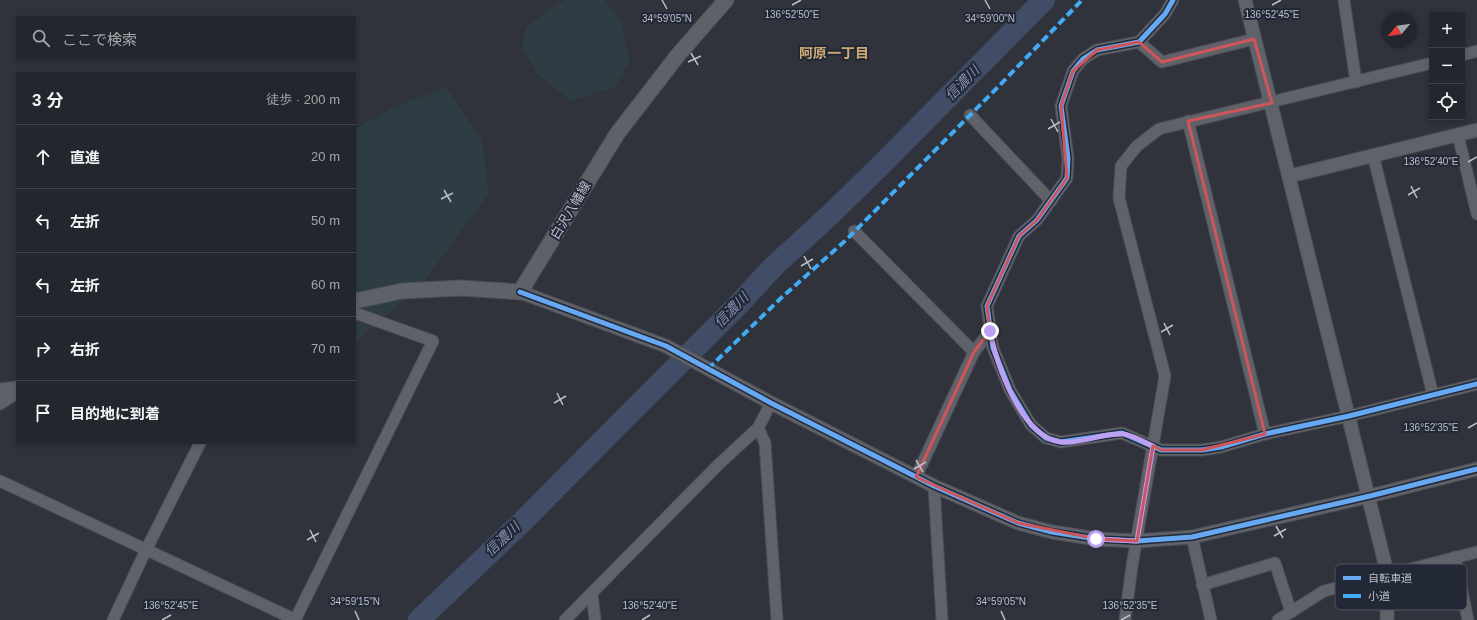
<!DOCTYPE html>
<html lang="ja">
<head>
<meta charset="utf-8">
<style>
	:root { --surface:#24262d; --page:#303239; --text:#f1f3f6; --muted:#a3a5aa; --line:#414349 }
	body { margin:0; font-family:Helvetica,"Noto Sans JP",sans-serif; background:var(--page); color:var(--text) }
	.controls { position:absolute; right:12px; top:12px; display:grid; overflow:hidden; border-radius:0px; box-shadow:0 2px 6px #0003 }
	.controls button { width:36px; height:36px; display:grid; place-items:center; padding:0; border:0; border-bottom:1px solid var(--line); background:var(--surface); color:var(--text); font:20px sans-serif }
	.compass { position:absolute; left:1381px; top:12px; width:36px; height:36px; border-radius:50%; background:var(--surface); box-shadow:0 2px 6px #0003; rotate:241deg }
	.stop { position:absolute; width:12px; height:12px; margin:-9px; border:3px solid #bca0f2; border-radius:50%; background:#fff }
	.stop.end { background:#bca0f2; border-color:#fff; box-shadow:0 1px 4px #0008 }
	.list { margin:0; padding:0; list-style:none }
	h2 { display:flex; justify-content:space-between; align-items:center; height:52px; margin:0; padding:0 16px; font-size:17px }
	h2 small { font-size:13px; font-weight:400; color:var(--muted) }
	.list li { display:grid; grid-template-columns:26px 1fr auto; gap:12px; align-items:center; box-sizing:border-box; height:64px; padding:0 16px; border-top:1px solid var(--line) }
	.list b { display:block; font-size:15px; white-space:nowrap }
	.list em { font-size:13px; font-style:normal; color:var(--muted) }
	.icon { flex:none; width:22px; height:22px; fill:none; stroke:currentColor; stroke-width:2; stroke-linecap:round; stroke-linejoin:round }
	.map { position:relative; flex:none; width:1477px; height:620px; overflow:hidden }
	.search { position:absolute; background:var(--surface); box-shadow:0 2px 6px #0003; left:16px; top:16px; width:340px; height:44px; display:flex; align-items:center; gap:10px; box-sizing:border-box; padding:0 14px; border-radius:0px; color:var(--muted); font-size:15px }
	.panel { position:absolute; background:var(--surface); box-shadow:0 2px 6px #0003; left:16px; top:72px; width:340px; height:372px; border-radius:0px }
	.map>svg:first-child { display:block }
</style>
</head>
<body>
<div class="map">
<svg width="1477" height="620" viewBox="0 0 1477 620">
	<rect width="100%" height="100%" fill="#30333c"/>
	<g fill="#2d3d43">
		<polygon points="565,0 605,0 622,24 630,62 615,87 572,101 537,74 522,47 526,27 554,6"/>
		<polygon points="446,87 482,140 489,193 422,284 358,340 355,340 355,129 393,108"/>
	</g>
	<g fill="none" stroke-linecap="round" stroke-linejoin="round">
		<polyline stroke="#414c67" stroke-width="22" points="419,620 521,523 629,414 739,304 772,268 832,213 882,164 1044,0"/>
		<defs>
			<g id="minor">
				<polyline points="1173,0 1165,14 1139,42 1097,50 1083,59 1073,71 1061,106 1068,158 1067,178 1037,220 1019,236 987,306 993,348 1010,390 1031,425 1046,438 1061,442 1122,433 1161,450 1202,450 1221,447 1265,434 1349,416 1477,384"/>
				<polyline points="1344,0 1356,82"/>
				<polyline points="1139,42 1162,62 1254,39"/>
				<polyline points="1462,55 1477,51"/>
				<polyline points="970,115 1051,201"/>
				<polyline points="1188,121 1265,434"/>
				<polyline points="1458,135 1477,214"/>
				<polyline points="1373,155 1433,395"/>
				<polyline points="854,231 974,352"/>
				<polyline points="0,404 17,393"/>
				<polyline points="758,428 765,443 777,620"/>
				<polyline points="916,477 974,352 990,331"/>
				<polyline points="0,481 296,620"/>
				<polyline points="934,486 942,620"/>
				<polyline points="1192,537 1211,620"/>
				<polyline points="1455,557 1468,620"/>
				<polyline points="1202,585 1275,563 1291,612"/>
				<polyline points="592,593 595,620"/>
				<polyline points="113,620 146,550 200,443"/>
				<polyline points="295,620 433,341 355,313"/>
				<polyline points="565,620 718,465 758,428 771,403"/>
				<polyline points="1125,620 1132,566 1165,376 1119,198 1121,166 1137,146 1159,129 1432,63"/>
				<polyline points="1278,620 1324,591 1477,552"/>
			</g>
			<g id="tertiary">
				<polyline points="1245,0 1388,576 1387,620"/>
				<polyline points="1290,176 1477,130"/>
				<polyline points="520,292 666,346 771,403 934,486 1018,523 1052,532 1097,539 1137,541 1192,537 1370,496 1477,469"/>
			</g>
			<g id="secondary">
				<polyline points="355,301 402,291 460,288 520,292 617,134 678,55 726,0"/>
				<polyline points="0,391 17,389"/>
			</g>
		</defs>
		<use href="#minor" stroke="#4c4e55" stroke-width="13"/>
		<use href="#tertiary" stroke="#4c4e55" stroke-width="15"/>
		<use href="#secondary" stroke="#4c4e55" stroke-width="17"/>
		<use href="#minor" stroke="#60626a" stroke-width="11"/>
		<use href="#tertiary" stroke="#60626a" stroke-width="13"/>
		<use href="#secondary" stroke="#5e6168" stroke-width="15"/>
		<polyline stroke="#42abf6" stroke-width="4" stroke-dasharray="8 4" stroke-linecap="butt" points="708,369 780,299 846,240 996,89 1082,0"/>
		<defs>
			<g id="cycleway">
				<polyline points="1173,0 1165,14 1139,42 1097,50 1083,59 1073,71 1061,106 1068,158 1067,178 1037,220 1019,236 987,306 993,348 1010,390 1031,425 1046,438 1061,442 1122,433 1161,450 1202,450 1221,447 1265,434 1349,416 1477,384"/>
				<polyline points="520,292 666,346 771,403 934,486 1018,523 1052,532 1097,539 1137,541 1192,537 1370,496 1477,469"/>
			</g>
		</defs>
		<use href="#cycleway" stroke="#232837" stroke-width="8"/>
		<use href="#cycleway" stroke="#66a8f1" stroke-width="5"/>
	</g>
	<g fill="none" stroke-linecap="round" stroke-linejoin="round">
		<path stroke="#bca0f2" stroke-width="5" d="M990 331C996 364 1022 438 1061 442 1081 444 1102 433 1122 434 1131 434 1144 442 1153 446L1137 541 1096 539"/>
	</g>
	<path fill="none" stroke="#ce5559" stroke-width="3" stroke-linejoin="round" d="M1254 39 1272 103 1188 121 1265 434 1202 450H1161L1153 446 1137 541 1097 539 1018 523 916 477 974 352 990 331 987 306 1019 236 1037 220 1067 178 1061 106 1073 71 1097 50 1139 42 1162 62Z"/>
	<path fill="none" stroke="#bbbfcc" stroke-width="1.5" d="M662 0 667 9M985 0 990 9M792 5 801 0M1272 5 1281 0M691 53 698 65M688 62 701 56M1051 119 1058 132M1048 129 1060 122M1468 162 1477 157M1411 186 1417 198M444 190 451 202M1408 195 1420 188M441 199 453 193M804 256 811 269M801 266 813 259M1164 323 1170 335M1161 332 1173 325M557 393 563 405M554 403 566 396M1468 428 1477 423M916 460 923 472M914 469 926 462M1276 526 1283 538M310 530 316 542M1274 536 1286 529M307 540 319 533M355 611 359 620M1001 611 1005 620M162 620 171 615M642 620 650 615M1121 620 1130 615"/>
	<g text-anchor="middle" stroke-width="4" stroke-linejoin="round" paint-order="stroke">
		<g font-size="13" fill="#bbbfcc" stroke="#232837">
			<text transform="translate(570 210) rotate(-59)" y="5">白沢八幡線</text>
		</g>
		<g font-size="14" font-weight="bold" fill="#cfa973" stroke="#232837">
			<text x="834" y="58">阿原一丁目</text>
		</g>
		<g font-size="14" font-style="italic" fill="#8691b0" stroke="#232837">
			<text transform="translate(962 83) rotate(-46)" y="5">信濃川</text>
			<text transform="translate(731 310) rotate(-46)" y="5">信濃川</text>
			<text transform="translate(502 539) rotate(-44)" y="5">信濃川</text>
		</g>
	</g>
	<rect x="1335" y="564" width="132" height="46" rx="6" fill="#232837" stroke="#515564" stroke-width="1"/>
	<rect x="1343" y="576" width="18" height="4" fill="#66a8f1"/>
	<rect x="1343" y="594" width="18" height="4" fill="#42abf6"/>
	<g font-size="11" fill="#bbbfcc">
		<text x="1368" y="582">自転車道</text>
		<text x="1368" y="600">小道</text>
	</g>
	<g font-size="10" text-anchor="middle" fill="#bbbfcc" stroke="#232837" stroke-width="4" stroke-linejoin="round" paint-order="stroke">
		<text x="792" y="18">136°52'50"E</text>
		<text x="1272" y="18">136°52'45"E</text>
		<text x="667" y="22">34°59'05"N</text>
		<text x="990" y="22">34°59'00"N</text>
		<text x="1431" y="165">136°52'40"E</text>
		<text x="1431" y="431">136°52'35"E</text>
		<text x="355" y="605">34°59'15"N</text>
		<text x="1001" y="605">34°59'05"N</text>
		<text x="171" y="609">136°52'45"E</text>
		<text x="650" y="609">136°52'40"E</text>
		<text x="1130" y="609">136°52'35"E</text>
	</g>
</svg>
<div class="controls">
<button>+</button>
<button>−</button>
<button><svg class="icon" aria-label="locate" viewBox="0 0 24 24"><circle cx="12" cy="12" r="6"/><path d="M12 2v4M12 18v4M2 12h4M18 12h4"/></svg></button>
</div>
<svg class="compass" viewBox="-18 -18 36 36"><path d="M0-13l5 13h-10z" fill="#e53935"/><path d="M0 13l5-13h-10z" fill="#a3a5aa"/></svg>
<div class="stop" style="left:1096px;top:539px"></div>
<div class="stop end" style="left:990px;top:331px"></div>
<div class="search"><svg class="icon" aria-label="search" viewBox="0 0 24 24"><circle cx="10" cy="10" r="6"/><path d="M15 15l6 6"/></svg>ここで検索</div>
<section class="panel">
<h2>3 分<small>徒歩 · 200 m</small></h2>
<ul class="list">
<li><svg class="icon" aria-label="ahead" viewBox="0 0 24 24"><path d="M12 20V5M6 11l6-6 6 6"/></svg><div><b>直進</b></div><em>20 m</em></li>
<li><svg class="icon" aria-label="left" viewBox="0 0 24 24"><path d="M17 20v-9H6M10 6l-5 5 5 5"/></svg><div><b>左折</b></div><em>50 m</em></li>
<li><svg class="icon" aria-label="left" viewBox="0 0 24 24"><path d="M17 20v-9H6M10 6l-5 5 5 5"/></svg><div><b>左折</b></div><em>60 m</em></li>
<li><svg class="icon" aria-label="right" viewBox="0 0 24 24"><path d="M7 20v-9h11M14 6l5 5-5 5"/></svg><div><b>右折</b></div><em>70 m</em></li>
<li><svg class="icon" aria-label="arrive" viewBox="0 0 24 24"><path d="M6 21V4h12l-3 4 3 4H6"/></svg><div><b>目的地に到着</b></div></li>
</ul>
</section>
</div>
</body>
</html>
